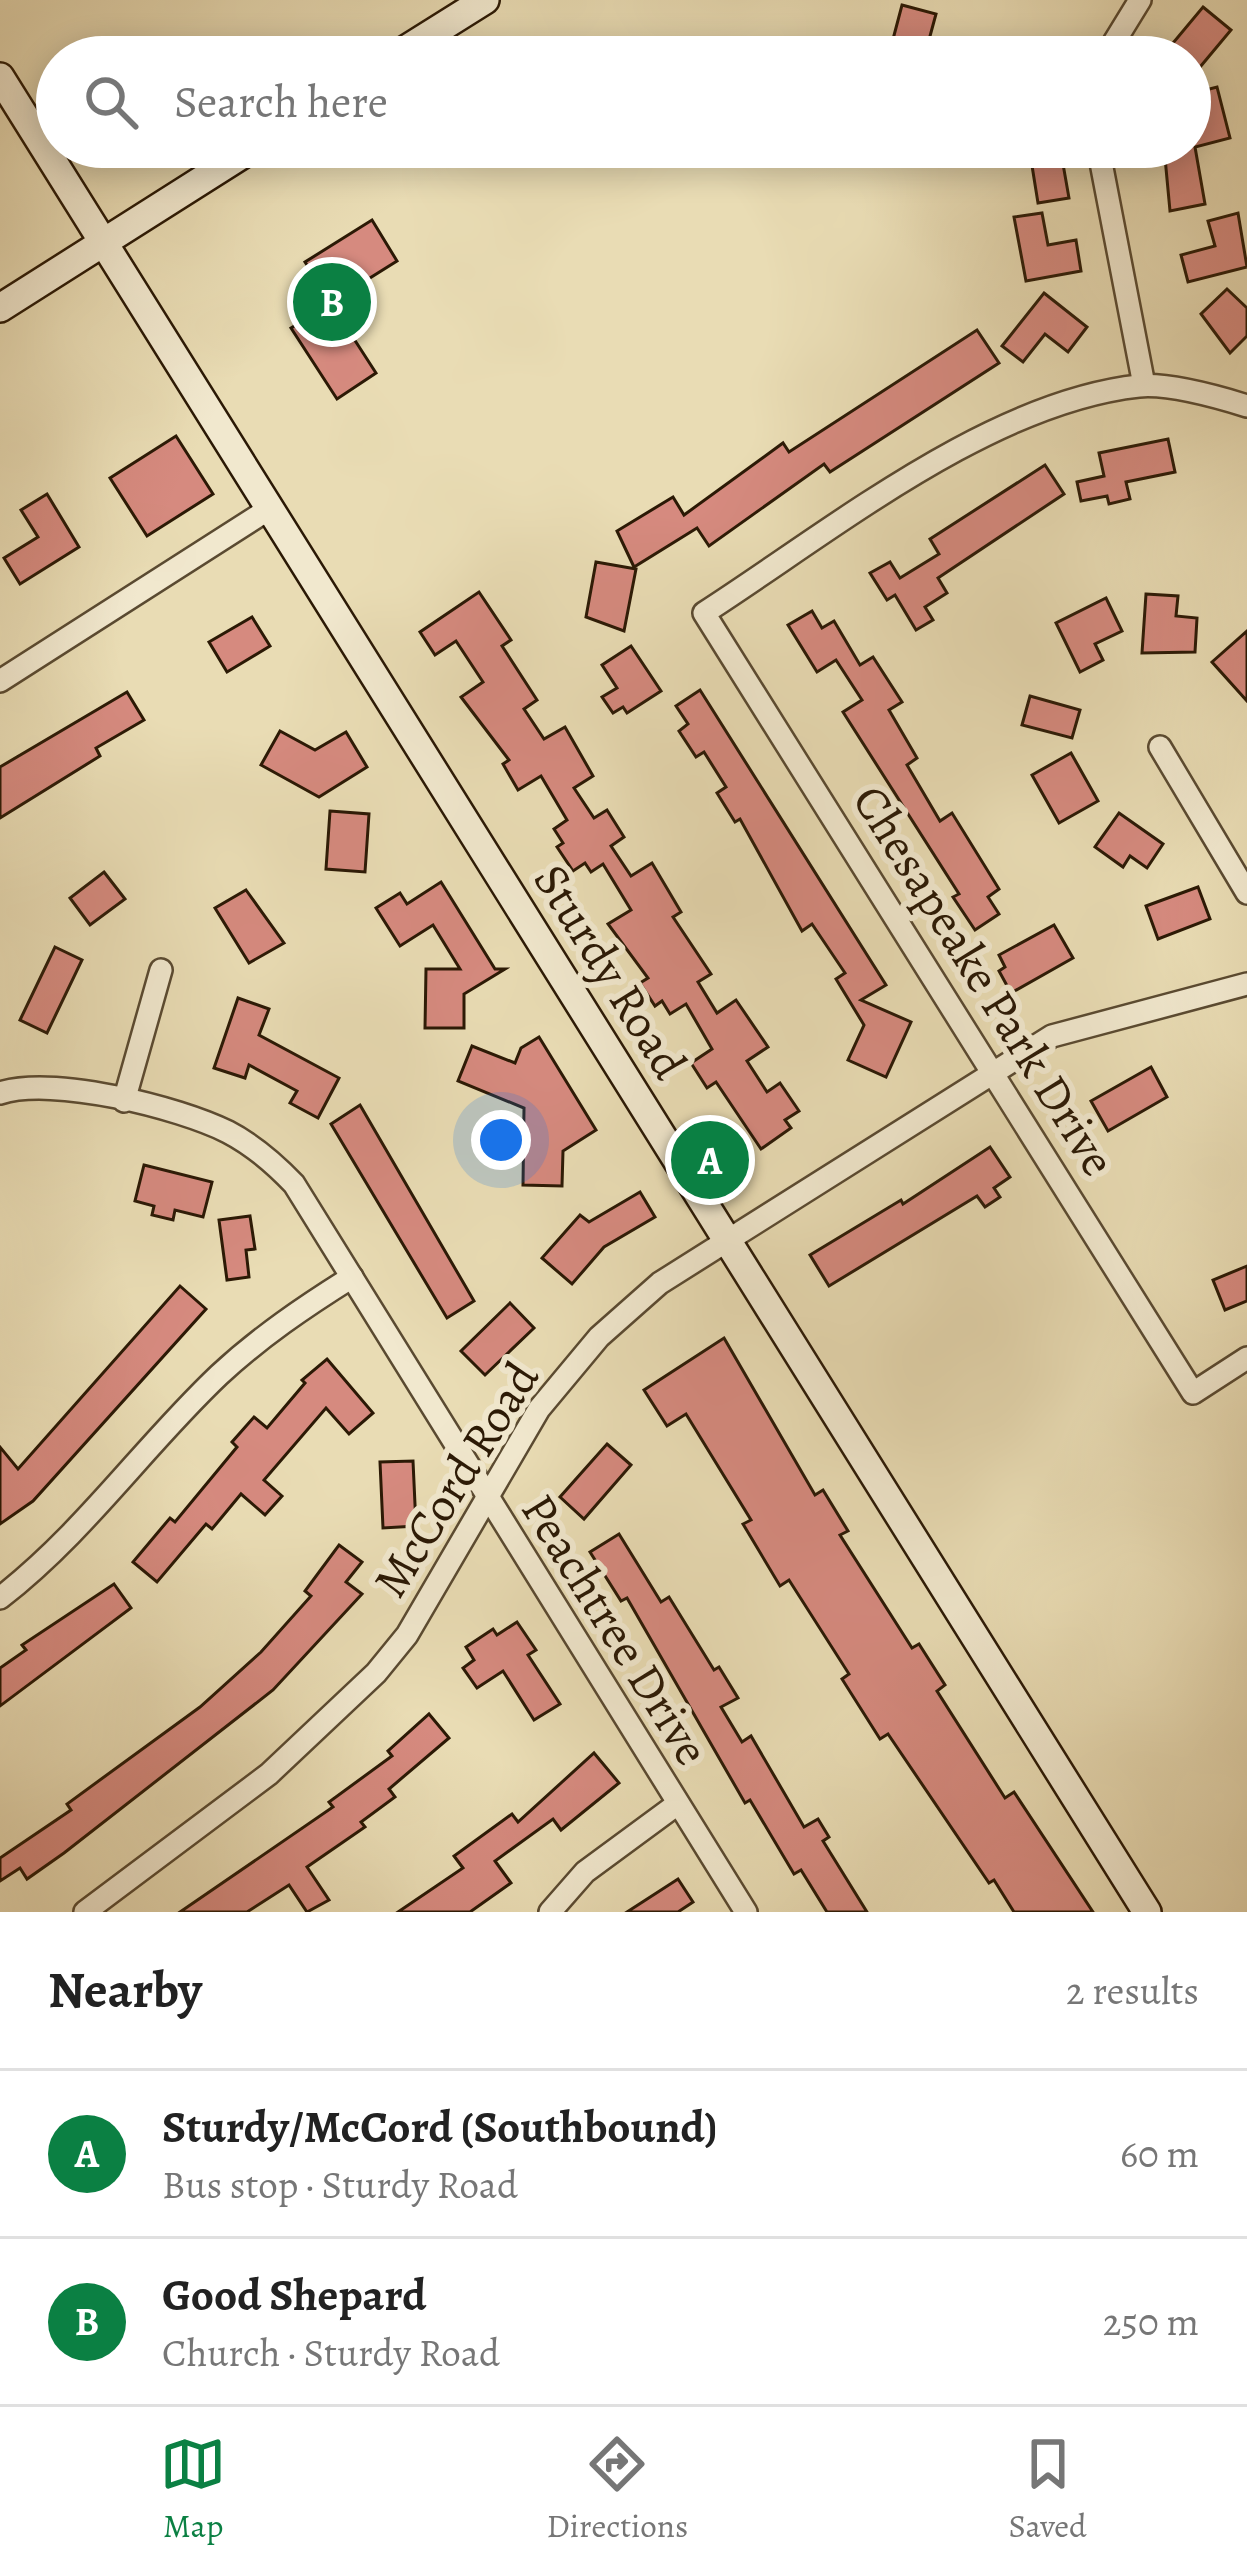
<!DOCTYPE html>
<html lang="en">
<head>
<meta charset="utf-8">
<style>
	:root { --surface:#fff; --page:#f6f6f6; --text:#222; --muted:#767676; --line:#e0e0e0; --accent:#0b8043 }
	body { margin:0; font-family:Alegreya,serif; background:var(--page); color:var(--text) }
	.you { position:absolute; left:501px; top:1140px; width:42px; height:42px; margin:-30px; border:9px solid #fff; border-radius:50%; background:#1a73e8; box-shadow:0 0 0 18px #1a73e833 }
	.badge { display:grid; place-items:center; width:78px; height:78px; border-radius:50%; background:var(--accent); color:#fff; font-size:39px; font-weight:700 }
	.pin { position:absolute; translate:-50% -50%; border:6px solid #fff; box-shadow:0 3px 12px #0006 }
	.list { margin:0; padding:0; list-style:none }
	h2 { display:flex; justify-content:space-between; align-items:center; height:156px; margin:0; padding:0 48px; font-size:51px }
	h2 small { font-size:39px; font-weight:400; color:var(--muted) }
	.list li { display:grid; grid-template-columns:78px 1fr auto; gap:36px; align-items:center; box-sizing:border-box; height:168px; padding:0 48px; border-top:3px solid var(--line) }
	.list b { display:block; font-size:45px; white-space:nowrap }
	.list p { margin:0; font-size:39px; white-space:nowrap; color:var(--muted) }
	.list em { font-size:39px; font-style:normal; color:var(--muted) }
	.icon { flex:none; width:66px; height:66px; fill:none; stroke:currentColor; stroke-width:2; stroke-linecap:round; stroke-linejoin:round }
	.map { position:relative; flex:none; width:1247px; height:1912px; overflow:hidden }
	.search { position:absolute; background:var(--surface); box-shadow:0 6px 30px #0003; left:36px; right:36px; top:36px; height:132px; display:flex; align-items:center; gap:30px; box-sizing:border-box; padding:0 42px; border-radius:66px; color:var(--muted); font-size:45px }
	.sheet { height:492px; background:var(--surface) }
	nav { display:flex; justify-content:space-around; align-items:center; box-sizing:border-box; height:168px; border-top:3px solid var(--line); background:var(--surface); font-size:33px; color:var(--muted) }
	nav a { display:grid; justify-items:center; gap:6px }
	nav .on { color:var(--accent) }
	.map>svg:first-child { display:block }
</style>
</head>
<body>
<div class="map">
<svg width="1247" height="1912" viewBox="0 0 1247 1912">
	<rect width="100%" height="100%" fill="#e9dcb4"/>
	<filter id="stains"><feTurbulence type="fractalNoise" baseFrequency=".00167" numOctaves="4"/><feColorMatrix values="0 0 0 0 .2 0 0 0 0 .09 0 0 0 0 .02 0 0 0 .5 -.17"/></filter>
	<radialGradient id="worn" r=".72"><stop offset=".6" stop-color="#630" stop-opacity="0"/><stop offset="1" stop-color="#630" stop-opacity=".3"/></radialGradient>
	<g fill="#d68a7f" stroke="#2b1905" stroke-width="3">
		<polygon points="902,5 936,14 926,51 892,43"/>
		<polygon points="1203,7 1231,30 1190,79 1190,57 1178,57 1168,49"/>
		<polygon points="1217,87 1230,138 1195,147 1205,204 1170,211 1164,147 1190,147 1190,94"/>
		<polygon points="1029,147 1060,147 1069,198 1038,203"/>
		<polygon points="1042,213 1048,245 1076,240 1081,271 1026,281 1014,217"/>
		<polygon points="1238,213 1247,267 1188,282 1181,255 1215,246 1208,221"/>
		<polygon points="372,220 397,261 354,288 345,325 376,373 337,399 291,328 309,317 318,282 305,262"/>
		<polygon points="1227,289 1247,308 1247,336 1230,353 1201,314"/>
		<polygon points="1044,293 1087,327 1068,352 1045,334 1023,362 1002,346"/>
		<polygon points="977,330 999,363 830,472 824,464 709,546 697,528 634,567 617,531 673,497 684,515 783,443 789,452"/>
		<polygon points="176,436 213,494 147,536 110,478"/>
		<polygon points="1168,439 1175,472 1126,482 1130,499 1109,504 1107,496 1081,501 1077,482 1104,476 1099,453"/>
		<polygon points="1045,465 1064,494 938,578 947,593 925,607 933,620 916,630 895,595 887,600 870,573 890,562 900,578 939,554 930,539"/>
		<polygon points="47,494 79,547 20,584 4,558 38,537 21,510"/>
		<polygon points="596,562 636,569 624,631 586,617"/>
		<polygon points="479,592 511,640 502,646 537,700 524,709 544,739 565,727 593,776 574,788 594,818 607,810 624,837 611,846 631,876 652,863 681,912 673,917 711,974 698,982 717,1013 736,1000 768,1047 747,1061 767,1092 780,1083 799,1111 785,1120 791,1128 761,1149 716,1082 707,1088 691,1063 712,1049 686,1004 670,1014 662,1001 655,1006 640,983 648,978 608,924 631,910 603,864 591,872 585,863 573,871 557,847 563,843 554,829 567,820 541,776 518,790 503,764 509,760 461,697 483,682 456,641 435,655 420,632"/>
		<polygon points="1146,594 1178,596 1176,616 1197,618 1195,652 1142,653"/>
		<polygon points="1106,598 1122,631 1095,644 1103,660 1080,672 1056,623"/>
		<polygon points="812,611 822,628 834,621 860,665 873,657 902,702 889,710 917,758 907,765 940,821 952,813 999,889 988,897 999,914 975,930 953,897 959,894 843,712 862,700 836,660 817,672 788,625"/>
		<polygon points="252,617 270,646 227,672 209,642"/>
		<polygon points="1247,631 1247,701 1212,662"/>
		<polygon points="631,646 661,691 627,713 623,707 613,713 602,697 617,688 602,665"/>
		<polygon points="700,690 886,985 861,1000 911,1022 886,1077 848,1060 864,1025 836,979 845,973 812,924 802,931 740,819 735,822 717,793 726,787 704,752 696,757 679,731 688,724 676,706"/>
		<polygon points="127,692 144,720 96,748 100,756 0,818 0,767"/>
		<polygon points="1030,696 1080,710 1072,738 1022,725"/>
		<polygon points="280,731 315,750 346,732 367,767 319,797 261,765"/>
		<polygon points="1071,753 1098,801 1059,823 1032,775"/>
		<polygon points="330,811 369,814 365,872 326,869"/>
		<polygon points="1119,813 1163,844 1147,868 1130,856 1123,867 1095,847"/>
		<polygon points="104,872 125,899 90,925 70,898"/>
		<polygon points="441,882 495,969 505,969 464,994 464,1028 425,1028 426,969 460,969 433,925 400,946 376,908 400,893 407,904"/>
		<polygon points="1198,887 1210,919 1158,939 1146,906"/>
		<polygon points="246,890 284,943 249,963 215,908"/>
		<polygon points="1054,925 1073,958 1011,993 999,971 1005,967 999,955"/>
		<polygon points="55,947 82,960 47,1033 20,1020"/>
		<polygon points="238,998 269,1009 259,1035 339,1078 318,1118 290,1103 297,1091 249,1065 245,1078 214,1068"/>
		<polygon points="539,1037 596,1130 563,1151 562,1186 523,1185 524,1108 458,1081 472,1046 515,1063 521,1048"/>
		<polygon points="1151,1067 1167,1097 1108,1131 1091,1101"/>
		<polygon points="360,1105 474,1301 447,1318 331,1124"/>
		<polygon points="990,1147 1010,1177 994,1188 1000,1197 985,1207 977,1196 829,1286 810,1255 901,1200 903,1204"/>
		<polygon points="144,1165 212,1182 203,1217 175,1210 173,1220 152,1215 154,1206 135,1201"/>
		<polygon points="640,1192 655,1217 604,1247 572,1284 542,1258 580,1215 589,1222"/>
		<polygon points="250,1216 255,1249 246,1250 249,1277 227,1280 219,1220"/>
		<polygon points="1247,1266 1247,1301 1225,1310 1213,1280"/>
		<polygon points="180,1286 206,1309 33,1501 0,1524 0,1447 18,1469"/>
		<polygon points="510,1303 534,1328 485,1375 461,1351"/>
		<polygon points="724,1338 815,1495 823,1490 848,1531 840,1535 912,1648 919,1644 945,1685 937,1691 1005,1798 1014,1792 1093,1912 1014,1912 994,1880 989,1883 888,1734 880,1739 842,1679 849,1674 789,1580 780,1586 743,1524 751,1520 686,1414 667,1426 644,1390"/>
		<polygon points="327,1359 373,1413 349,1434 326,1408 264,1480 282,1496 265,1515 241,1494 212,1529 206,1524 157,1582 133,1562 170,1518 175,1522 237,1447 232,1442 254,1417 267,1428 305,1383 302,1380"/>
		<polygon points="607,1444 631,1465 584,1519 560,1497"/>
		<polygon points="413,1461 416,1526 383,1528 380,1462"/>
		<polygon points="619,1534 661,1602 669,1597 714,1670 719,1667 738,1698 721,1707 742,1742 751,1736 804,1827 818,1819 829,1837 823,1841 867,1912 827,1912 801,1870 794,1874 750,1800 745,1803 627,1598 621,1601 590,1552"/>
		<polygon points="339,1545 362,1562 346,1582 362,1594 273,1690 64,1853 27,1879 20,1868 0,1881 0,1858 71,1810 67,1804 200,1707 261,1652 311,1596 305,1591"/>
		<polygon points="114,1584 131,1608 0,1706 0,1668 26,1650 22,1645"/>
		<polygon points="517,1622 536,1650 528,1655 560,1704 534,1720 503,1671 477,1688 463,1668 474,1660 466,1647 493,1629 497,1635"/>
		<polygon points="429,1714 449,1738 389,1789 395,1797 361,1822 365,1827 307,1867 329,1900 307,1912 289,1885 247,1912 180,1912 333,1807 329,1802 392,1756 388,1751"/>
		<polygon points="594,1753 619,1783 561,1830 553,1819 495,1861 511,1883 470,1912 398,1912 463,1868 454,1856 512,1814 518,1822"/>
		<polygon points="678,1879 693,1902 678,1912 627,1912"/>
	</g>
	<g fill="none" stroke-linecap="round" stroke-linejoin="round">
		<defs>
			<g id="street">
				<polyline points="1105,57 1140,0"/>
				<polyline points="1098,147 1144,385"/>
				<path d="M1247 406C1218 397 1170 383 1139 386 989 402 830 532 704 613L1193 1393 1247 1358"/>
				<polyline points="0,681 269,509"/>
				<polyline points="1160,747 1247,893"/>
				<path d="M0 1093C53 1076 178 1107 228 1132 253 1145 274 1163 294 1184L746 1912"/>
				<polyline points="124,1101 161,970"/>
				<path d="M0 1598C84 1533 143 1447 219 1375 260 1337 304 1307 352 1277"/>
				<polyline points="85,1912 269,1774 376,1673 407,1635 539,1409 599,1337 660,1283 1052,1036 1247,984"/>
				<polyline points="550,1912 585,1872 676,1805"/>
			</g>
			<g id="secondary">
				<polyline points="394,57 485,0"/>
				<polyline points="0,77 1147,1912"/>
				<polyline points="0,308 254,147"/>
			</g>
		</defs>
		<use href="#street" stroke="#5a4a31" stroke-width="26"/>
		<use href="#secondary" stroke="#2b1905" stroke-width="32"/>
		<use href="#street" stroke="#f1e8ce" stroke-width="21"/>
		<use href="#secondary" stroke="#f1e8ce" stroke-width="27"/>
	</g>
	<g text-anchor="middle" stroke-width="12" stroke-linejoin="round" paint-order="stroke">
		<g font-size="48" fill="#2b1905" stroke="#f1e8ce">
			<text transform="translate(611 971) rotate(58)" y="17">Sturdy Road</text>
			<text transform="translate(985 980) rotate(58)" y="17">Chesapeake Park Drive</text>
			<text transform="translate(455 1479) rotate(-58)" y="17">McCord Road</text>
			<text transform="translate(616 1629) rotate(58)" y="17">Peachtree Drive</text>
		</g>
	</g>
	<rect width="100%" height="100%" filter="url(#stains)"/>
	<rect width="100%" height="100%" fill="url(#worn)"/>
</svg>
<div class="you"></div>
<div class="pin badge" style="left:710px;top:1160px">A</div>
<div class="pin badge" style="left:332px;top:302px">B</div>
<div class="search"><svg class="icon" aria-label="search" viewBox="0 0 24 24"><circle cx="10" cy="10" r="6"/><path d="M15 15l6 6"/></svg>Search here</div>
</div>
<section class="sheet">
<h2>Nearby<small>2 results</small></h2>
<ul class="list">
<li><span class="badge">A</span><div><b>Sturdy/McCord (Southbound)</b><p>Bus stop · Sturdy Road</p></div><em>60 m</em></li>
<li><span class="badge">B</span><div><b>Good Shepard</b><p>Church · Sturdy Road</p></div><em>250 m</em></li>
</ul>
</section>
<nav>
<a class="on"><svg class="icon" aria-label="map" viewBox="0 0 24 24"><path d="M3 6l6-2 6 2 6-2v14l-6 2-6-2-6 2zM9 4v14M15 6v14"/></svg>Map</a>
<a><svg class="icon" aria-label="directions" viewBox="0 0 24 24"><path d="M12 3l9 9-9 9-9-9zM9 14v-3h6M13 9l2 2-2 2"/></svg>Directions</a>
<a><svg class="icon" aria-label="saved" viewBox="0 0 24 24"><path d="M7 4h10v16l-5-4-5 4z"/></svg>Saved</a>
</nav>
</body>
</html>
